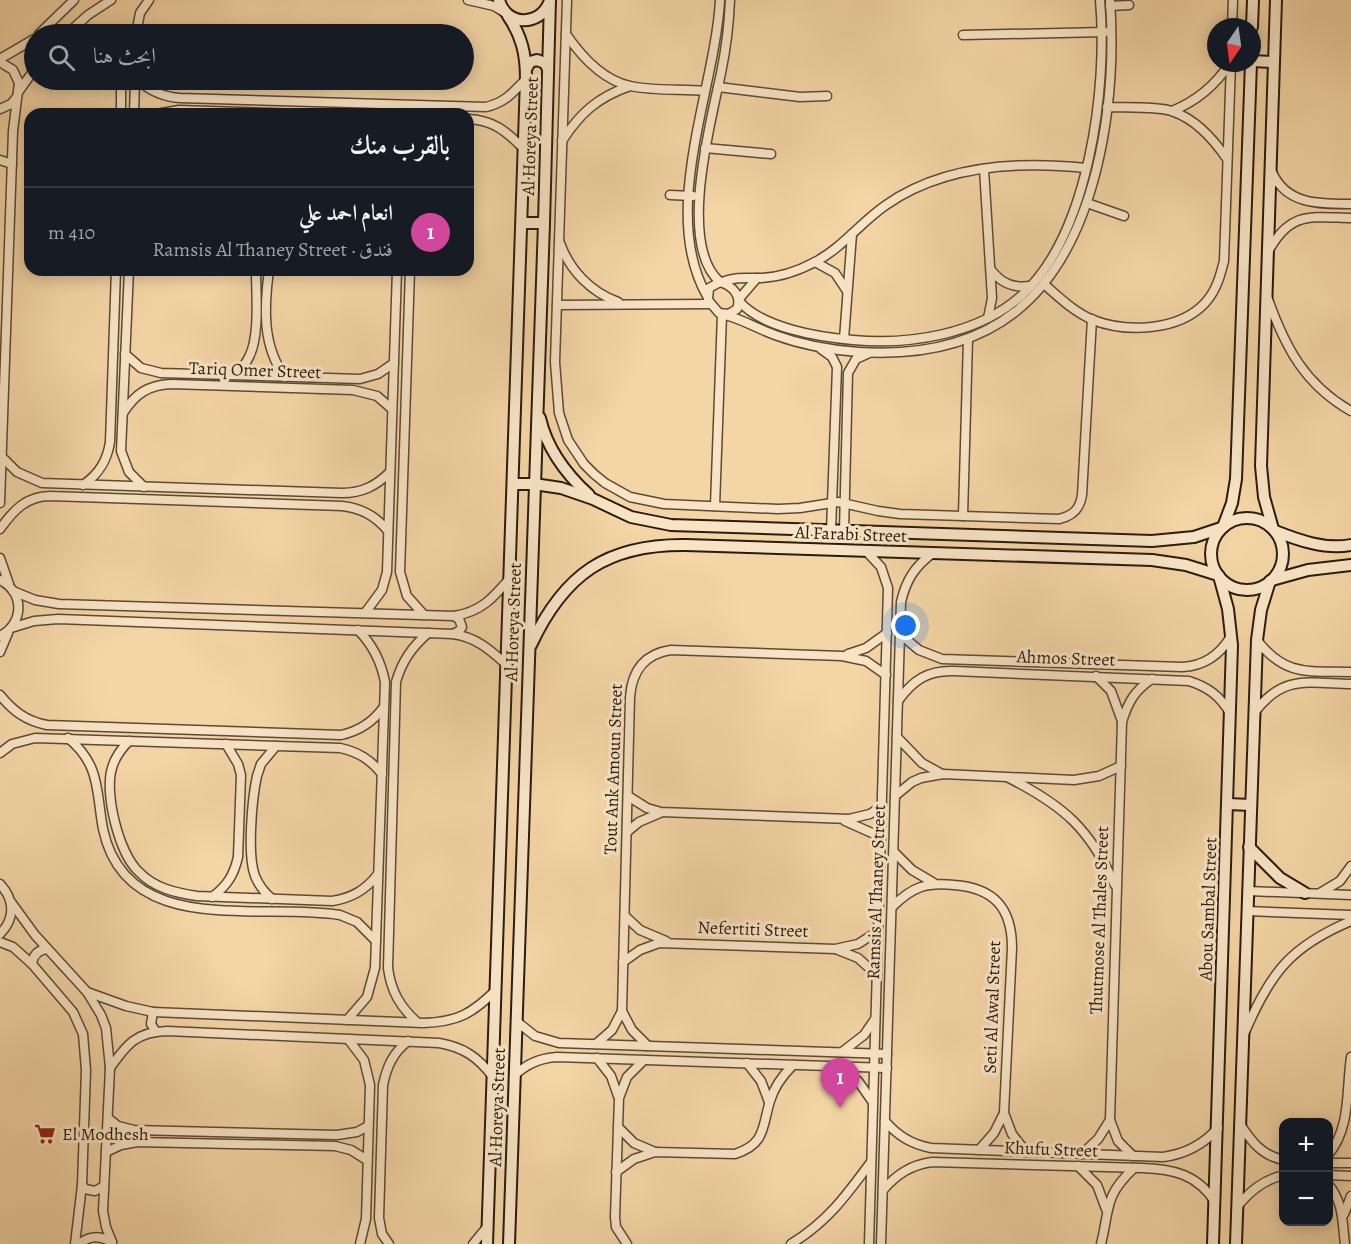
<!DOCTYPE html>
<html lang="ar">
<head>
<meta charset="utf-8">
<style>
	:root { --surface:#171b24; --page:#242831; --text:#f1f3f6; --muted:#9ea1a6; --line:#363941; --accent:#db2777 }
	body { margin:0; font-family:Alegreya,Amiri,serif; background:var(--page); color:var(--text); direction:rtl }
	.controls { position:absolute; right:18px; bottom:18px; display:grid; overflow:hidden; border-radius:12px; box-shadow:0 3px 15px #0003 }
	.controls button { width:54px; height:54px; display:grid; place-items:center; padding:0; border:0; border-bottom:2px solid var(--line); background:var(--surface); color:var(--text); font:30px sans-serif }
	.compass { position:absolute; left:1207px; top:18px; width:54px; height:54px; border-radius:50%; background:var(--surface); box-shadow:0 3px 15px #0003; rotate:193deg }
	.you { position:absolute; left:906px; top:626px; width:21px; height:21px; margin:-15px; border:4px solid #fff; border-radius:50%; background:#1a73e8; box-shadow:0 0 0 9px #1a73e833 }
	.badge { display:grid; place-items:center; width:39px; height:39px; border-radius:50%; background:var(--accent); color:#fff; font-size:20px; font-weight:700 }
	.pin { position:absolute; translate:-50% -50px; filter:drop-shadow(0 2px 3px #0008) }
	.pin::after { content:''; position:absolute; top:32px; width:21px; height:18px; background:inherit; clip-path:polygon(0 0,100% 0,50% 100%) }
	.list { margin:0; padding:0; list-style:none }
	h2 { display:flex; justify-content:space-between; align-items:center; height:78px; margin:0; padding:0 24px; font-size:26px }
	h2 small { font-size:20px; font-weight:400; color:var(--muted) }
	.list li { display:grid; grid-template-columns:39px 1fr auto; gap:18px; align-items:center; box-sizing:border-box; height:90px; padding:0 24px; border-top:2px solid var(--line) }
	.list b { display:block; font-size:22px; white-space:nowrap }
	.list p { margin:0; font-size:20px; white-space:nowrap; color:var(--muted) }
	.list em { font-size:20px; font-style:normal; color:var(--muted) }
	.icon { flex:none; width:33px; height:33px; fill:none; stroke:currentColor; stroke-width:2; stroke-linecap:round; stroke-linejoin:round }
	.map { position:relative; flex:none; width:1351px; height:1244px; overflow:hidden; direction:ltr }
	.search { position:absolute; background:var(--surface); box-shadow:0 3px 15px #0003; left:24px; top:24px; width:450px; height:66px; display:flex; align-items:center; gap:15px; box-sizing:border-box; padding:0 21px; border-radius:33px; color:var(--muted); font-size:22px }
	.panel { position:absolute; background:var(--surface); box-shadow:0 3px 15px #0003; left:24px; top:108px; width:450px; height:168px; border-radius:18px; direction:rtl }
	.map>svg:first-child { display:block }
</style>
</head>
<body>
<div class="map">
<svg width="1351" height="1244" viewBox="0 0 1351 1244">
	<rect width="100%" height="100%" fill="#f4d5a6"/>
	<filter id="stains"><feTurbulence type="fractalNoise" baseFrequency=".00333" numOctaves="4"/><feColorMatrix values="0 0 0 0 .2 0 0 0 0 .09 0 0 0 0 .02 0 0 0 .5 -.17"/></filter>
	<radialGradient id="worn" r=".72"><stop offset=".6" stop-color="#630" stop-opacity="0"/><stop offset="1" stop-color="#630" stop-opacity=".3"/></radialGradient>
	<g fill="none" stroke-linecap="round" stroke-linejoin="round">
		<defs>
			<g id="street">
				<polyline points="468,0 494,6 504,12"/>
				<path d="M567 0 555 362 559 413 568 440 584 464 594 474 605 483 630 497 664 504 778 509 800 508 838 502 878 511 900 514 1059 519C1073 516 1080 509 1082 495L1092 319"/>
				<polyline points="1110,6 1129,5"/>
				<polyline points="1232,27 1233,0"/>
				<polyline points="39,34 74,0"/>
				<polyline points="67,34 88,15 111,0"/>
				<polyline points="69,34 92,33 98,34"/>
				<polyline points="136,34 140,13 149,0"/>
				<path d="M566 34C581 56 603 80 630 86 654 91 681 89 705 91"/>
				<polyline points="963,35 1105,32"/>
				<polyline points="0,59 34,39"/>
				<polyline points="0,62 13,70 19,83 13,131 0,503"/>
				<path d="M138 80C150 91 164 97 180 98L486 107C504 103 513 93 526 79"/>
				<polyline points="718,87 800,97 827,96"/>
				<polyline points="19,91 34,70"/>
				<path d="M1107 107C1124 108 1160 106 1174 112 1197 120 1214 140 1227 159"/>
				<polyline points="0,109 11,104 16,98"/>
				<path d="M1172 111C1197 101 1215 86 1230 63"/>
				<polyline points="121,114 121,80"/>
				<polyline points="134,114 135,80"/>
				<polyline points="156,114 179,110 301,114"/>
				<path d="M468 119C493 120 506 131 523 148"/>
				<path d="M562 141C580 113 598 97 630 86"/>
				<polyline points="705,148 771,154"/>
				<polyline points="0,160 12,164"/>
				<polyline points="984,169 992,298 988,318"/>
				<path d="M1272 172C1286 205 1320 204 1351 204"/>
				<polyline points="670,195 693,196"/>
				<polyline points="1087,203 1124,216"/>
				<path d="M560 243C570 271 591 292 618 302"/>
				<path d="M1268 252C1290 211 1310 217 1351 218"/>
				<polyline points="815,262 835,273 847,291"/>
				<polyline points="129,270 121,451 129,472 144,487"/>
				<path d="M269 270C264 307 262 346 285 377"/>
				<polyline points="410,270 400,572 407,596 424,615"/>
				<path d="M992 271C1002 284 1014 288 1030 286"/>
				<path d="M720 282C677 245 711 122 721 73 726 49 729 25 730 0"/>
				<path d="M720 282C733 286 742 296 737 309L729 314 719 313 708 300 709 288Z"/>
				<path d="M722 282C735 277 745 278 758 278 777 278 798 271 815 262 842 248 861 222 886 205 943 165 1019 161 1086 168"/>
				<path d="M1045 285C1060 298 1074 312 1093 320 1127 333 1179 331 1205 303 1216 291 1220 277 1224 261L1231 63"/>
				<path d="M707 296C659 212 715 90 720 0"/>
				<polyline points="739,299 757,278"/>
				<path d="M1268 299C1285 347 1305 385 1351 411"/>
				<path d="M739 301C762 328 818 337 853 340 909 345 977 335 1021 296 1089 235 1108 87 1100 0"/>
				<polyline points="557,305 711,304"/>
				<path d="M725 315C742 319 758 329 775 335 802 345 831 350 859 352 992 360 1064 297 1096 171 1110 115 1114 57 1110 0"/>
				<polyline points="844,339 852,234"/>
				<polyline points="821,349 832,357 837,367 831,531"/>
				<polyline points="125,354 141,368 161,373 360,379 378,374 394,363"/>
				<path d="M234 375C240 370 246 364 249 357 260 336 256 294 256 270"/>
				<path d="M123 413C135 394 148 385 171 384L353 390 377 396 392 409"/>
				<path d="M2 457 17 472 42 483 342 493C362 493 376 486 390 472"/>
				<path d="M83 485C99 474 107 461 110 442L116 270"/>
				<polyline points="715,506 722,314"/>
				<polyline points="963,516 968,339"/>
				<path d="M0 529C13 511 26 496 50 496L342 506C362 508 376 516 388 531"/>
				<polyline points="844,531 848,373 856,359 869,353"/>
				<polyline points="866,551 881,567 888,588 869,1244"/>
				<polyline points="0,558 9,584"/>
				<path d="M0 580C25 592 24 624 0 636"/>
				<path d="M13 591 35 600 59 604 454 616C481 612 493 598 510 578"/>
				<polyline points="365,613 382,590 387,572 397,270"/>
				<path d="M11 628 34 621 58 619 453 634C476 637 490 650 507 665"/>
				<polyline points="453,634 459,631 462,627 459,619 454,616"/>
				<path d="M900 634 919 650 942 659 1182 667C1205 666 1220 655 1231 636"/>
				<path d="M1257 640C1285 677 1309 671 1351 672"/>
				<polyline points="0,652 8,633"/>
				<polyline points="848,654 866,648 887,633"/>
				<polyline points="1096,676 1111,691 1122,721"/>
				<path d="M0 695C13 711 26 721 47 725L341 735C359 731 372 723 383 708"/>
				<path d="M898 701C913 680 928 670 954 671L1189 681C1208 687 1220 696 1230 713"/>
				<path d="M1254 713C1283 674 1308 683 1351 684"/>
				<polyline points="897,737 922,763 942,774"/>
				<path d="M68 738C101 765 96 792 103 829 126 939 260 902 340 915L357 922 376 941"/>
				<path d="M129 741C121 749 115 757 112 768 104 793 119 854 139 872 154 888 176 893 197 896L332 901C352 898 366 890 378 874"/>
				<path d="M0 753 12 744 35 738 340 748C358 752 370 759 382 774"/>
				<path d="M1009 778C1064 806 1090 829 1115 885"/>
				<polyline points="628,796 647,808 661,812 849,819 870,814 882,806"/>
				<polyline points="895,796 912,782 921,778 943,774 1074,780 1099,776 1121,766"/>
				<polyline points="845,821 881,837"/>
				<polyline points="627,832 639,822 660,813"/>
				<polyline points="894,852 912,870 934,883"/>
				<path d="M0 884C14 899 16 918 0 934"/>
				<polyline points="1248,891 1351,895"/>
				<polyline points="1320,893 1340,881 1351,866"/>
				<path d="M212 897C227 886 234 875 238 857L241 775 238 764 226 744"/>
				<path d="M272 899C265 893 259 886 255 876 247 855 252 799 257 776L261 764 276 746"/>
				<polyline points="11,902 35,935 87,992 101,1015 106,1028 110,1068 103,1211 106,1227 112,1242"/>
				<path d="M892 907C912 887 926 882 954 885 994 888 1012 908 1012 948L1004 1113 1012 1134 1026 1152"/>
				<polyline points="1247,911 1351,915"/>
				<polyline points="625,916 640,930 666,941"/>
				<polyline points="0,942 13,947 32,964 73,1012 83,1034 86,1070 82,1185 75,1244"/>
				<polyline points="838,950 858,958 877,975"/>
				<polyline points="623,962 640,950 659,943 835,949 858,944 878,931"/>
				<path d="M32 964C33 955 38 950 47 949"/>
				<path d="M87 992 126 1006 153 1012 423 1023C457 1022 472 1014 496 990"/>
				<polyline points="622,1011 632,1030 648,1046"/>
				<polyline points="153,1012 151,1024 156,1032"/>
				<path d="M347 1020 367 997 375 968 385 682C381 661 373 645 358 630"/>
				<polyline points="516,1021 535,1036 559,1043 887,1054"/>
				<path d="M417 1022C400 1007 391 991 388 968L396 682C402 661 412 647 428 633"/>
				<path d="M1245 1032C1270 973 1291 946 1351 921"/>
				<polyline points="348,1039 364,1060 370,1085 366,1219 360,1244"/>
				<path d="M596 1044 612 1030 622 1011 630 697C632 671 644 654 671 650L842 656 866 661 886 675"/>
				<polyline points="842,1052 864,1035 875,1019"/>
				<polyline points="597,1058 611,1076 618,1096"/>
				<polyline points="747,1063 761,1081 769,1102"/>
				<path d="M110 1068C127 1044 136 1032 167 1031L439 1043C463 1047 478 1057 493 1077"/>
				<polyline points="840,1068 858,1081 872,1101"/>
				<path d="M514 1076C526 1064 540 1058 557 1057L887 1068"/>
				<polyline points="108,1118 118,1126 134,1130 337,1135 357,1132 368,1126"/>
				<path d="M885 1121C898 1136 911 1144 931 1148L1163 1157C1186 1154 1203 1145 1218 1128"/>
				<path d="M1240 1124C1251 1141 1262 1156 1284 1160"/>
				<polyline points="618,1127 634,1143 655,1152"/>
				<polyline points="979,1150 994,1133 1004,1113"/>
				<polyline points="106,1152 121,1145 137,1142 335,1146 351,1150 367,1160"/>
				<polyline points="1082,1154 1098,1139 1110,1120"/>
				<path d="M1328 1155C1351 1128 1346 1091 1351 1057"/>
				<path d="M1133 1156 1118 1141 1110 1120 1122 722C1128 702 1135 690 1152 679"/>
				<polyline points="1328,1163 1351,1163"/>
				<polyline points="1078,1166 1097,1185 1106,1209"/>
				<path d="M616 1172 634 1159 655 1152 735 1154C766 1144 762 1127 770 1101 774 1087 783 1075 793 1065"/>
				<polyline points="1328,1175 1351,1176"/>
				<path d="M1328 1184C1344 1203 1342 1222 1345 1244"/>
				<polyline points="82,1185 85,1189 95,1191 104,1186"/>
				<path d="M883 1190C897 1174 911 1165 932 1162L1142 1168C1173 1169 1197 1174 1215 1202"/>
				<path d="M1237 1207C1250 1191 1263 1180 1284 1175"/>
				<polyline points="1344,1214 1351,1196"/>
				<path d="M79 1244C90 1235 100 1236 112 1242"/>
				<path d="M389 1244 382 1234 379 1218 383 1085C387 1066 393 1053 408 1041"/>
				<polyline points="473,1244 487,1227"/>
				<polyline points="627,1244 616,1227 615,1217 619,1098 627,1077 644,1060"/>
				<path d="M791 1244C827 1222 846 1196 871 1162"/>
				<path d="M881 1244 901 602C906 580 915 566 933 553"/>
				<path d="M1101 1244C1110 1208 1104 1196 1134 1168"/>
			</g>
			<g id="secondary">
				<path d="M499 0C506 26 539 27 549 3"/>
				<polyline points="1252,27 1253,0"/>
				<polyline points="1252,61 1274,62"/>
				<polyline points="526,69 530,62 537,60 545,63 548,69"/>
				<polyline points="522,223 544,223"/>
				<path d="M540 418C547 449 566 474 589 495"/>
				<polyline points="513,484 534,484 561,488 593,499 631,517 671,525 1152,541 1194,537 1221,528"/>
				<circle cx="1247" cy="554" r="36"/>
				<polyline points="1223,527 1232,503 1236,479 1251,63"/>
				<polyline points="1273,529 1264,497 1261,466 1276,0"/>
				<path d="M1275 531C1298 540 1325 550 1351 545"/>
				<polyline points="1272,580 1308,570 1351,565"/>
				<path d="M531 645C564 574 607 544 686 545L1152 560 1186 565 1218 575"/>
				<polyline points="1228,804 1251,805"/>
				<polyline points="1249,847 1280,878 1305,893"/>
				<path d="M487 1244 526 79C526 55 522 36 508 16"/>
				<polyline points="509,1244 544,223 550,0"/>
				<polyline points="1213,1244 1232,645 1228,609 1219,576"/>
				<polyline points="1236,1244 1257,640 1261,610 1270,581"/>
			</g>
		</defs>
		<use href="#street" stroke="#5c4a36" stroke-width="11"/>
		<use href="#secondary" stroke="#291c10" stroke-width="14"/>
		<use href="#street" stroke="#f8e4c5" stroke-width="8"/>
		<use href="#secondary" stroke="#f8e4c5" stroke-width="10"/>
	</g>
	<defs>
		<symbol id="supermarket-bare" viewBox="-9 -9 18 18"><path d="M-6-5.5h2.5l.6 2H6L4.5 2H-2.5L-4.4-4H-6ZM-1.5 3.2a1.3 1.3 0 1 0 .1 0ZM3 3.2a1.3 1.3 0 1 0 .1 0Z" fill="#8f2418" stroke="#f8e4c5" stroke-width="2.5" paint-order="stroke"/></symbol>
	</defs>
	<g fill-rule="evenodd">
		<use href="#supermarket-bare" x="30" y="1119" width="30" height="30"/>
	</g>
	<g text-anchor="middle" stroke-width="6" stroke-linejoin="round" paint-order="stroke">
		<g font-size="18" fill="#291c10" stroke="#f8e4c5">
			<text transform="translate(530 136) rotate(-88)" y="6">Al Horeya Street</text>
			<text transform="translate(255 370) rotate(2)" y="6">Tariq Omer Street</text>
			<text transform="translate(851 534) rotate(2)" y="6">Al Farabi Street</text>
			<text transform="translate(513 622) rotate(-88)" y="6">Al Horeya Street</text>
			<text transform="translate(1066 658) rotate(2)" y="6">Ahmos Street</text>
			<text transform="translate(613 769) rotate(-88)" y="6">Tout Ank Amoun Street</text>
			<text transform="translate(876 892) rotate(-88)" y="6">Ramsis Al Thaney Street</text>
			<text transform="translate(1208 909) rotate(-88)" y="6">Abou Sambal Street</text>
			<text transform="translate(1099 920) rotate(-88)" y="6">Thutmose Al Thales Street</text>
			<text transform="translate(753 929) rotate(2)" y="6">Nefertiti Street</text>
			<text transform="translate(992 1007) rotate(-88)" y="6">Seti Al Awal Street</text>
			<text transform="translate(497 1107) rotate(-88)" y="6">Al Horeya Street</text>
			<text transform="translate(1051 1149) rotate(2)" y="6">Khufu Street</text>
		</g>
		<g font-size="18" fill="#291c10" stroke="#f8e4c5" text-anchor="start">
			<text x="62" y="1140">El Modhesh</text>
		</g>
	</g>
	<rect width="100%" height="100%" filter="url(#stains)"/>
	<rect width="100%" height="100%" fill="url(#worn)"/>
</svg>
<div class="controls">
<button>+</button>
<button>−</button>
</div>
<svg class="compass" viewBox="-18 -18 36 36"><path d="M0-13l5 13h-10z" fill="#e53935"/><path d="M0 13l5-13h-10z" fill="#9ea1a6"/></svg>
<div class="you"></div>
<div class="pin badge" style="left:840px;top:1108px;background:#d1479c">1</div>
<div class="search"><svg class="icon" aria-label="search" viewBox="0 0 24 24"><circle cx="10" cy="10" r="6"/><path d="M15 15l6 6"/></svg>ابحث هنا</div>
<section class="panel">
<h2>بالقرب منك<small></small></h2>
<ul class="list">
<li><span class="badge" style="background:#d1479c">1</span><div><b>انعام احمد علي</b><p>فندق · Ramsis Al Thaney Street</p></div><em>410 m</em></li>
</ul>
</section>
</div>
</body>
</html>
